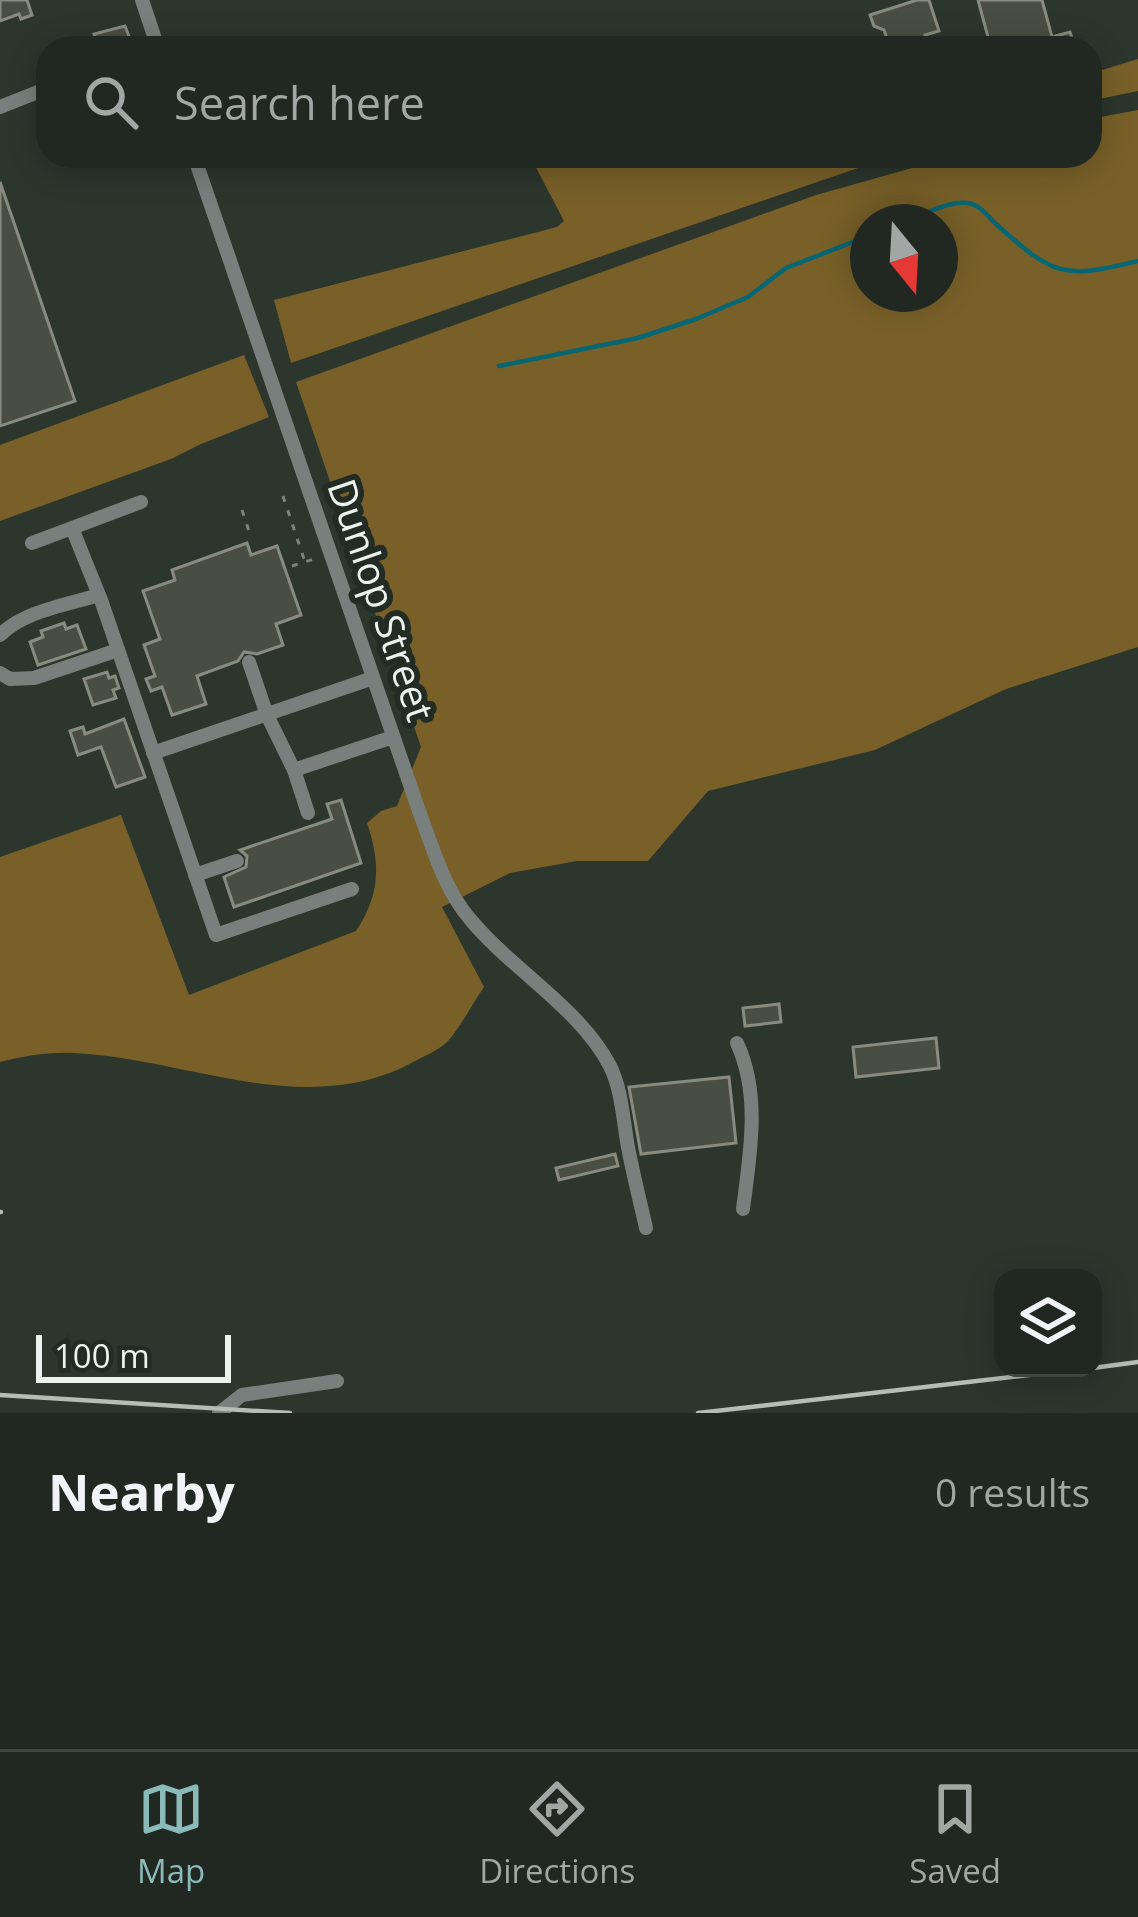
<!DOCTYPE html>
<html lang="en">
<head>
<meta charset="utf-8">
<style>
	:root { --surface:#212822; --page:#2d342f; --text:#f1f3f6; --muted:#a2a6a5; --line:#3e4440; --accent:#8bbbb9 }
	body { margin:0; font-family:"Open Sans",sans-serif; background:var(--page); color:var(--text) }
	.controls { position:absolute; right:36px; bottom:36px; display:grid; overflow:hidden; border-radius:24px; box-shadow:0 6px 30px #0003 }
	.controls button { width:108px; height:108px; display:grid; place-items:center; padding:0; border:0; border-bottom:3px solid var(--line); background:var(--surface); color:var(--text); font:60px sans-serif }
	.compass { position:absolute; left:850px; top:204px; width:108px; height:108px; border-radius:50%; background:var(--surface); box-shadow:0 6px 30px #0003; rotate:162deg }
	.scale { position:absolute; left:36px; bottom:30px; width:195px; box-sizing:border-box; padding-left:12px; border:6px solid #ecf2ed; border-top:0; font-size:33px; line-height:42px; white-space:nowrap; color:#ecf2ed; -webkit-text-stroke:9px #222c24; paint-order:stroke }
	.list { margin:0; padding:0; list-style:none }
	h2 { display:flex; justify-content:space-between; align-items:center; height:156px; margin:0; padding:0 48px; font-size:51px }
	h2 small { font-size:39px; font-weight:400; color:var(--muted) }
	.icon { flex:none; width:66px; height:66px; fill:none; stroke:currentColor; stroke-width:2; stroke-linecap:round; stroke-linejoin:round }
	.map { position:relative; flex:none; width:1138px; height:1413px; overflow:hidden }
	.search { position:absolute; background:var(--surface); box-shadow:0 6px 30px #0003; left:36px; right:36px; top:36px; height:132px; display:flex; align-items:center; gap:30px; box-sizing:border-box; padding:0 42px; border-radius:36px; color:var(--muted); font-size:45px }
	.sheet { height:336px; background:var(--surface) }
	nav { display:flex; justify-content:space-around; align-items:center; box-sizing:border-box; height:168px; border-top:3px solid var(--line); background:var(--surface); font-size:33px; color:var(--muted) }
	nav a { display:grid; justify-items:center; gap:6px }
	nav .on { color:var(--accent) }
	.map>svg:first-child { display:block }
</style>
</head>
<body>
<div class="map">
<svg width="1138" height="1413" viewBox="0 0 1138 1413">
	<rect width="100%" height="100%" fill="#2c362d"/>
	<g fill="#786028" fill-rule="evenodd">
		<polygon points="1138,59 1138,91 1099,99 1102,70"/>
		<path d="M1138 110V647L1006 689 875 750 708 791 648 861H577L510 873 442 907 484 987C472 1004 462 1025 448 1041 440 1049 427 1055 417 1060 307 1122 188 1058 73 1053 48 1052 24 1056 0 1062V857L121 815 189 995 356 931C380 895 381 864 367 823L381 811 397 806 421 747 296 382 816 195 955 156H1090V119ZM868 222H940V294H868Z"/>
		<polygon points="530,156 893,156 291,363 274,300 557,227 564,221"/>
		<polygon points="244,355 269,417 201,444 171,459 0,521 0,445"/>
	</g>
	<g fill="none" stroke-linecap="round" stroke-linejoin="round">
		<g stroke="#066674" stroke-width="4.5">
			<path d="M905 222C924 215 947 201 967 203 979 204 987 215 996 224 1053 275 1062 280 1138 261"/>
			<polyline points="499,366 638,338 696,319 748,297 786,268 868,236"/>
		</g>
	</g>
	<g fill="#4a4d41" stroke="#888b7d" stroke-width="3">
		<polygon points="0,0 27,0 32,15 21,19 19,14 0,21"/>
		<polygon points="917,0 929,0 939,31 925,35 929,48 890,48 884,30 874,26 870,15"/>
		<polygon points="978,0 1042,0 1052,37 1070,32 1075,48 991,48"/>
		<polygon points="125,26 130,39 99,48 94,34"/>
		<polygon points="0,182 75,401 0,426"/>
		<polygon points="247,543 251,555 277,546 301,615 276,624 283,645 257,654 244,652 238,661 197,676 206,704 172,715 162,687 151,691 146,679 155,676 144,645 160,639 143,591 175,580 172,570"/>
		<polygon points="64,623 66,629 77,625 86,649 38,665 30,642 43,637 41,631"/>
		<polygon points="107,672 109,678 115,676 119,688 113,690 116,698 93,705 84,679"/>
		<polygon points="124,719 145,777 116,787 101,747 78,755 70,731 83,727 85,734"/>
		<polygon points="341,800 361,863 234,907 224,877 246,867 247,856 240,850 332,819 327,804"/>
		<polygon points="779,1004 781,1022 745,1026 743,1008"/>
		<polygon points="936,1038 939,1068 856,1077 853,1047"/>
		<polygon points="729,1077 736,1143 641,1154 629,1087"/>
		<polygon points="615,1154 618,1166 559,1180 556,1168"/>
	</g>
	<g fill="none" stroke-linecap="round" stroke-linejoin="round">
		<g stroke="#7b837c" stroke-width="3" stroke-dasharray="6 9" stroke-linecap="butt">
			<polyline points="283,496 305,562"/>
			<polyline points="242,510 250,534"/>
			<polyline points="292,566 317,558"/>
		</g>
		<g stroke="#787f7d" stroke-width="14">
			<polyline points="142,0 158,48"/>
			<polyline points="0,107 48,88"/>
			<path d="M194 156 419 811C433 848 444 889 470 919 510 968 581 1009 610 1066 622 1090 623 1120 628 1147 633 1174 640 1201 646 1228"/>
			<polyline points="141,502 72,528 101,600 216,935 352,889"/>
			<polyline points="32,543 72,528"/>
			<path d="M0 635C24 611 67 605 99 595"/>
			<polyline points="249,662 267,715 294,770 308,813"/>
			<polyline points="0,673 10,679 34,678 118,650"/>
			<polyline points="153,753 373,678"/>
			<polyline points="294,770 393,737"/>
			<polyline points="195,875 237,861"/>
			<path d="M737 1043C761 1095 750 1154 743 1209"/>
			<polyline points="219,1413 242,1395 337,1381"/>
		</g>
		<g stroke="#b6bdb7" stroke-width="4.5">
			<polyline points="0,1212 1,1212"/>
			<polyline points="1093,1368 1138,1362"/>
			<polyline points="0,1395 290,1413"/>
			<polyline points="698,1413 1090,1368"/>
		</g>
	</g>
	<g text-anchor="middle" stroke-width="12" stroke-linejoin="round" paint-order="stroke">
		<g font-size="39" fill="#ecf2ed" stroke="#222c24">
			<text transform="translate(381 600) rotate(71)" y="14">Dunlop Street</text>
		</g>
	</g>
</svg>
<div class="controls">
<button><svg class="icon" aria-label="layers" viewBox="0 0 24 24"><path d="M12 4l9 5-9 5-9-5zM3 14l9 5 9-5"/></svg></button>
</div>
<svg class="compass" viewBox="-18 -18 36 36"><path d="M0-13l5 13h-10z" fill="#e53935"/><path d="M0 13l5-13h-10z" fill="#a2a6a5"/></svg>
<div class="scale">100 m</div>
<div class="search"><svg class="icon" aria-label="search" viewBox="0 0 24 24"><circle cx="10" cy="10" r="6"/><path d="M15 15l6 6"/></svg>Search here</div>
</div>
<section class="sheet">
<h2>Nearby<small>0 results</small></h2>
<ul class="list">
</ul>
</section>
<nav>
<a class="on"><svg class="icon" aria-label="map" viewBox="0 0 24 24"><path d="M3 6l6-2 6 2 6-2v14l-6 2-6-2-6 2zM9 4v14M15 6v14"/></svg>Map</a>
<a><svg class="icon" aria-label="directions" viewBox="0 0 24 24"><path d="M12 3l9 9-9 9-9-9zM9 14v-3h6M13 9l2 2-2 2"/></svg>Directions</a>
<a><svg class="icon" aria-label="saved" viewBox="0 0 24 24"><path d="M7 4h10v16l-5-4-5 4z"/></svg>Saved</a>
</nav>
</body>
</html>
